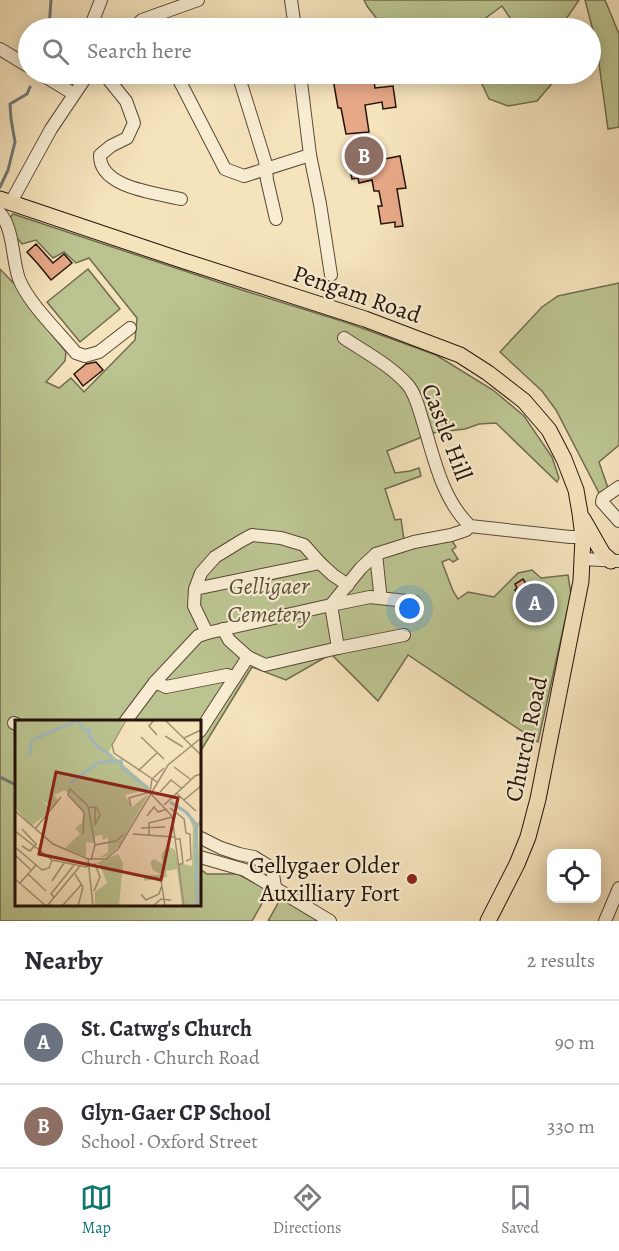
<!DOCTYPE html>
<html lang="en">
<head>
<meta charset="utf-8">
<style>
	:root { --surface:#fff; --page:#f2f2f3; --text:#2b2b33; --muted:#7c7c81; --line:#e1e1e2; --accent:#0f766e }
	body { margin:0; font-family:Alegreya,serif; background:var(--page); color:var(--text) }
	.controls { position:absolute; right:18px; bottom:18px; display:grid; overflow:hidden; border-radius:12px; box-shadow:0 3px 15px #0003 }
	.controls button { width:54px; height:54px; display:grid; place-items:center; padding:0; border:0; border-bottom:2px solid var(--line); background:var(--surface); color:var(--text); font:30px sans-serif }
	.you { position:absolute; left:410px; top:609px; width:21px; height:21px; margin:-15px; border:4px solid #fff; border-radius:50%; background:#1a73e8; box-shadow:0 0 0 9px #1a73e833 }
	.badge { display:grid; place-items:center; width:39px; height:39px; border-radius:50%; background:var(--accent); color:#fff; font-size:20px; font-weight:700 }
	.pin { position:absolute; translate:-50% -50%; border:3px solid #fff; box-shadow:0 2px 6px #0006 }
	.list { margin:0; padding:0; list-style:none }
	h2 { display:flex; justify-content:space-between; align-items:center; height:78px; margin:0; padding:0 24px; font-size:26px }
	h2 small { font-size:20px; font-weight:400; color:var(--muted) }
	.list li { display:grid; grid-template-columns:39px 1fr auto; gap:18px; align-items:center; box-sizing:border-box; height:84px; padding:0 24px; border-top:2px solid var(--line) }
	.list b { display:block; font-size:22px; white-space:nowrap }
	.list p { margin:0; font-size:20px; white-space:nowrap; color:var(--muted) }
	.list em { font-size:20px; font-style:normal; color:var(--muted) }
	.icon { flex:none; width:33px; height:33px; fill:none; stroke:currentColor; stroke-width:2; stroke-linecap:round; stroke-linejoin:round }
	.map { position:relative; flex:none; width:619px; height:921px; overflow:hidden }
	.search { position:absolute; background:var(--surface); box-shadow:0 3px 15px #0003; left:18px; right:18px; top:18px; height:66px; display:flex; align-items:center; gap:15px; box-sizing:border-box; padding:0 21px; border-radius:33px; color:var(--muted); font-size:22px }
	.sheet { height:246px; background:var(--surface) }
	nav { display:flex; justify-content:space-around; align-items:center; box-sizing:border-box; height:84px; border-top:2px solid var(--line); background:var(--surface); font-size:16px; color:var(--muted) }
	nav a { display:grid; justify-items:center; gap:3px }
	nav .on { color:var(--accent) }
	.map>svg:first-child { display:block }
</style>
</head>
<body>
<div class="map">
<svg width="619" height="921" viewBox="0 0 619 921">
	<rect width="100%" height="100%" fill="#f5e3bc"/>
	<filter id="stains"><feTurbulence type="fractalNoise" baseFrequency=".00333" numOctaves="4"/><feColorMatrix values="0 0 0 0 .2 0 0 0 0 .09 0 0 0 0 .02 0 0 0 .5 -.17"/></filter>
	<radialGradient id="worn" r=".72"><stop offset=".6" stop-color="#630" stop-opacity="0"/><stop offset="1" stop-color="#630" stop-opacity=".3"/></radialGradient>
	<g fill="#bbc491" stroke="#706c4e" stroke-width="1.5">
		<polygon points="364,0 579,0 560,28 507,28 512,21 502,6 472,28 419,28 380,23 367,6"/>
		<polygon points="585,0 605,0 619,34 619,127 608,129 596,42"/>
		<polygon points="489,74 560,74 537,101 508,106 489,99 482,84"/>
		<polygon points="13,214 245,291 348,323 436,355 493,390 524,416 552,457 559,478 557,482 496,423 479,424 465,429 432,433 387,451 395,473 410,471 419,468 421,476 385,489 395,520 401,519 404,540 451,539 456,547 452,550 458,559 453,562 449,559 442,562 453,591 458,599 468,592 494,597 518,573 532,570 541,578 568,575 571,594 538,742 408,655 378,701 331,654 286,680 252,667 200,752 200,722 16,722 16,904 171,904 173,906 174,904 200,904 200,869 207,874 238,874 269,891 252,921 0,921 0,269 23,293 52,327 49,331 66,352 65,361 46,382 59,388 71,378 84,392 135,340 137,318 89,258 76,263 64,252 53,258 36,240 22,244 13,233 9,219"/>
		<polygon points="88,269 120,309 80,342 47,302"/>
		<polygon points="619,283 619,445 599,462 608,488 599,493 556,410 542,391 500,352 542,307 558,296"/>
		<polygon points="281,898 319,921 268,921"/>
	</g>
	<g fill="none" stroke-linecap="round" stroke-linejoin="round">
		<g stroke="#717875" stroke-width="3">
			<polyline points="49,28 51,0"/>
			<polyline points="0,187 8,170 15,142 11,119 10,104 27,94 30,87"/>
			<polyline points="0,777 16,785"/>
		</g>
	</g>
	<g fill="#e7a888" stroke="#26130a" stroke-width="1.5">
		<polygon points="366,74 373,74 375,88 393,86 396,107 383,109 382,102 365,105 369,132 346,134 341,108 338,108 333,79"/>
		<polygon points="400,156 406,188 397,189 403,226 395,227 395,222 381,224 378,206 382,206 379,191 374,191 372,180 359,183 358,178 352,179 349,166"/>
		<polygon points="36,244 53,263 64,254 72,263 51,280 38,264 27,252"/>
		<polygon points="96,362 103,370 83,386 74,374 86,364"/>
		<polygon points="523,579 547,619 537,625 531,616 534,614 522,595 519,597 515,590 517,588 515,584"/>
	</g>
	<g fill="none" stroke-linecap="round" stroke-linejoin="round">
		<defs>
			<g id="minor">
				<polyline points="291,0 295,28"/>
				<polyline points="90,28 101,0"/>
				<polyline points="133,28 142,20 198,0"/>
				<polyline points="0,49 28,66"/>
				<polyline points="41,74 74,94"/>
				<path d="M104 74 126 101 134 123 127 138 111 146 100 155C99 188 157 193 181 199"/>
				<polyline points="176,74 225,169 244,176 310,155"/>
				<polyline points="238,74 265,161 267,180 276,219"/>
				<polyline points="300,74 310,155 320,204 331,275"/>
				<polyline points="11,202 51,129 88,74"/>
				<path d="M0 213C14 229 12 260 19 279 29 304 59 332 76 353L85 356 99 352 130 328"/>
				<path d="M344 338C365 352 390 365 407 384 416 394 419 410 423 422 434 458 442 499 470 526L570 537H583"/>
				<polyline points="619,487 603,498 602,502 619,521"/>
				<polyline points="376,554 380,592 378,597"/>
				<polyline points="583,559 619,561"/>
				<polyline points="320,563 333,575 348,585"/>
				<polyline points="195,589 320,563 304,545 281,538 252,535 241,541 215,557 201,573 195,589 194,606 207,633"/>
				<polyline points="223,629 229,640 248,657"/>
				<polyline points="338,648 331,605 370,597 415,602"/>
				<polyline points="155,682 166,687 227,675 235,677"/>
				<polyline points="125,722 155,682 198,636 207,633 331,605 361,568 376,554 414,542 451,535 466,530 470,526"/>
				<polyline points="14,723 16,724"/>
				<polyline points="200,731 248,657 265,665 338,648 404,635"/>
				<polyline points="201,838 221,848 239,854 254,857 272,868 275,887"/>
				<polyline points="200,857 245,870 330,921"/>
				<polyline points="605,921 619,888"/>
			</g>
			<g id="major">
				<polyline points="0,199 184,261 365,319 460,355 488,373 524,401 549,430 564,459 576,490 580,513 583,537 581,581 538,799 528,837 517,864 488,921"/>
				<polyline points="583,519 603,554 611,561"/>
			</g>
		</defs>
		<use href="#minor" stroke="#5a4736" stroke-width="14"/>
		<use href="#major" stroke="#26130a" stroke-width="17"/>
		<use href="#minor" stroke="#f8edd3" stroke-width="12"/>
		<use href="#major" stroke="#f5e3bc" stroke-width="15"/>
	</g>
	<circle fill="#8f2418" stroke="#f8edd3" stroke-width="2" cx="412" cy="879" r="6"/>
	<g text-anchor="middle" stroke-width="4.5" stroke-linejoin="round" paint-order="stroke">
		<g font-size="24" fill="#26130a" stroke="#f8edd3">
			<text transform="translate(357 294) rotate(19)" y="8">Pengam Road</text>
			<text transform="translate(447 432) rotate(69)" y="8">Castle Hill</text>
			<text transform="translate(526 739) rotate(-78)" y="8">Church Road</text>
		</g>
		<g font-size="24" font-style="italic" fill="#5a5139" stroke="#f8edd3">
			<text x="269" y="594">Gelligaer<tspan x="269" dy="28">Cemetery</tspan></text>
		</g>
		<g font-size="24" fill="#26130a" stroke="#f8edd3" text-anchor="end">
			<text x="400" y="873">Gellygaer Older<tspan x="400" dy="28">Auxilliary Fort</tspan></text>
		</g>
	</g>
	<g transform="translate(15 720)">
		<rect width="186" height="186" fill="#f5e3bc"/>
		<path d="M0 0H109L94 32 136 69 110 75 117 87 134 73 104 126 93 136 84 138 93 132V117L88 120 87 115 80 116V123L71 122V137L50 128 65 114 60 108 67 103 68 93 50 70 39 75 43 80 38 89 26 79 36 90 17 106 0 88ZM171 91 182 103 186 100 183 109 186 186H167L162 149 151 151 152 157 129 161V155H147L138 150 135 142 139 139 148 144 146 136 152 126 160 130 163 143 177 146 178 107ZM103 134 108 143 104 186H80V172L92 163 85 145 81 143Z" fill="#bbc491"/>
		<path fill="none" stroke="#a3bbbd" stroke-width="3" d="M63 0 69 10H75L74 16 83 27 96 36 97 42 106 41 107 48 133 68M14 36 17 20 63 0M55 63 83 43 95 41M155 82 171 92 181 104 182 186"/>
		<path fill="none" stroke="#a29075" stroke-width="1.5" d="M111 0 97 25 99 33 142 62M139 0 134 6 142 15M150 0 186 35M150 16 168 27M126 17 149 39M169 18 186 10M159 47 175 59M123 51 143 32M145 72 156 60 166 68M161 73 181 91M136 74 157 96 169 186M169 80 186 66M149 85 180 56 186 54M116 86 114 78 135 72 137 59 149 48M74 88 78 87H80L82 88 85 95 80 105V87M155 88 169 99 171 113 175 114 176 139 171 141M0 91 38 124 73 139H91L103 129 153 45 186 18M132 96 139 87 143 92 152 89M126 108 150 107M7 109 21 124 15 131 7 126M20 109 46 77M0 111 37 140 71 147 80 144 85 157 79 171M68 114 69 92 53 75 55 69 73 86 80 125M118 114 159 117M134 115V103L157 97M160 119H165L168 143 164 145M0 127 27 150 34 148 37 140M0 135 16 150M73 139 78 186M76 140 80 125 101 121 109 114M13 154 31 171M60 154 68 167 63 186M0 159 31 186M146 160 150 186M37 161 49 143M5 163 21 145M126 174 131 180 144 174 147 165M39 177 36 174 59 145M32 186 65 146M47 186 67 164M138 186 146 179 156 180"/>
		<path fill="#8f2418" fill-opacity="0.15" stroke="#8f2418" stroke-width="3" d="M41 52 163 78 146 160 24 134Z"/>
		<rect width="186" height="186" fill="none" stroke="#26130a" stroke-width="3"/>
	</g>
	<rect width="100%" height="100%" filter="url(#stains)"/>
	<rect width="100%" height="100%" fill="url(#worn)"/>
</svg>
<div class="controls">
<button><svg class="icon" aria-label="locate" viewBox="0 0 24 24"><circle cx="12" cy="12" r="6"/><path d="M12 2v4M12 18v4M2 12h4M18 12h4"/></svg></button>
</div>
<div class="you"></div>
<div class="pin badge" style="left:535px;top:603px;background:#6b7280">A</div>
<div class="pin badge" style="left:364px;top:156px;background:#8d6e63">B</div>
<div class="search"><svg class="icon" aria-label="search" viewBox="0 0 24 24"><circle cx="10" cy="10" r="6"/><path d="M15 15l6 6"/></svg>Search here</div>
</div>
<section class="sheet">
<h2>Nearby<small>2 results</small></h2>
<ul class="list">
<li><span class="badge" style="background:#6b7280">A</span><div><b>St. Catwg's Church</b><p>Church · Church Road</p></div><em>90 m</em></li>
<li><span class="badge" style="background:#8d6e63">B</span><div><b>Glyn-Gaer CP School</b><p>School · Oxford Street</p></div><em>330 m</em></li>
</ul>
</section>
<nav>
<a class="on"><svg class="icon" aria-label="map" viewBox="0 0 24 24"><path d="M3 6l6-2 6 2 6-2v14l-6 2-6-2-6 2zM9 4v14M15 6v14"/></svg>Map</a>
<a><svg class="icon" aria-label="directions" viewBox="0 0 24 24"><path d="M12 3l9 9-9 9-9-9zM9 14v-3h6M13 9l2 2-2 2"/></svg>Directions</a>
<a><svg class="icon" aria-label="saved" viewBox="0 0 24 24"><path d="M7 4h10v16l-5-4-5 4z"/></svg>Saved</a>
</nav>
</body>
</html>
